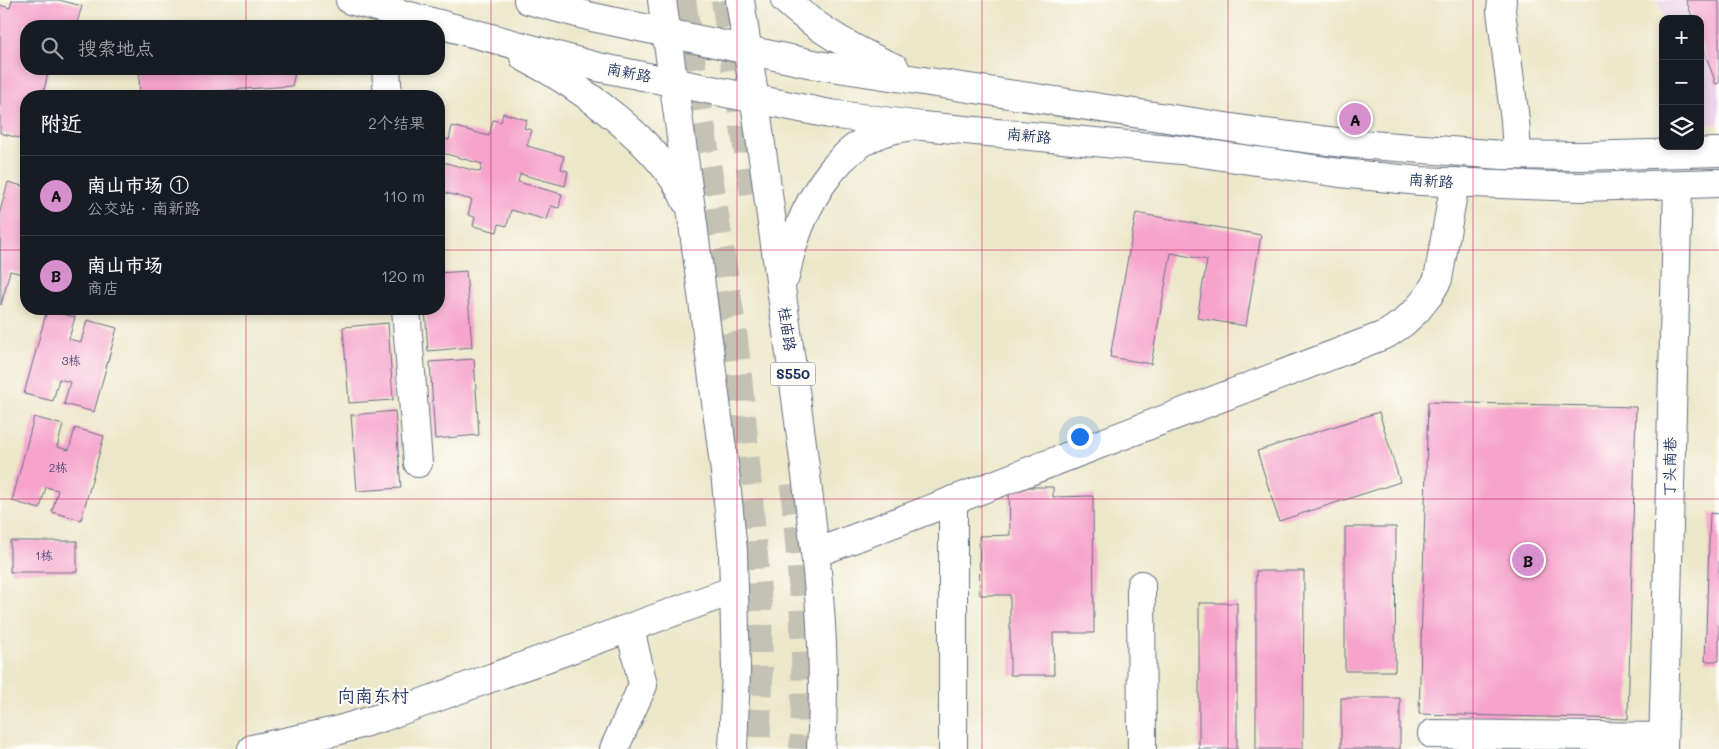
<!DOCTYPE html>
<html lang="zh">
<head>
<meta charset="utf-8">
<style>
	:root { --surface:#171b24; --page:#242831; --text:#f1f3f6; --muted:#9ea1a6; --line:#363941; --accent:#d690ce }
	body { margin:0; font-family:Mali,"LXGW WenKai TC",sans-serif; background:var(--page); color:var(--text) }
	.controls { position:absolute; right:15px; top:15px; display:grid; overflow:hidden; border-radius:10px; box-shadow:0 2px 8px #0003 }
	.controls button { width:45px; height:45px; display:grid; place-items:center; padding:0; border:0; border-bottom:1px solid var(--line); background:var(--surface); color:var(--text); font:25px sans-serif }
	.you { position:absolute; left:1079px; top:436px; width:18px; height:18px; margin:-12px; border:4px solid #fff; border-radius:50%; background:#1a73e8; box-shadow:0 0 0 8px #1a73e833 }
	.badge { display:grid; place-items:center; width:32px; height:32px; border-radius:50%; background:var(--accent); color:#111; font-size:16px; font-weight:700 }
	.pin { position:absolute; translate:-50% -50%; border:2px solid #fff; box-shadow:0 1px 5px #0006 }
	.list { margin:0; padding:0; list-style:none }
	h2 { display:flex; justify-content:space-between; align-items:center; height:65px; margin:0; padding:0 20px; font-size:21px }
	h2 small { font-size:16px; font-weight:400; color:var(--muted) }
	.list li { display:grid; grid-template-columns:32px 1fr auto; gap:15px; align-items:center; box-sizing:border-box; height:80px; padding:0 20px; border-top:1px solid var(--line) }
	.list b { display:block; font-size:19px; white-space:nowrap }
	.list p { margin:0; font-size:16px; white-space:nowrap; color:var(--muted) }
	.list em { font-size:16px; font-style:normal; color:var(--muted) }
	.icon { flex:none; width:28px; height:28px; fill:none; stroke:currentColor; stroke-width:2; stroke-linecap:round; stroke-linejoin:round }
	.map { position:relative; flex:none; width:1719px; height:749px; overflow:hidden }
	.search { position:absolute; background:var(--surface); box-shadow:0 2px 8px #0003; left:20px; top:20px; width:425px; height:55px; display:flex; align-items:center; gap:12px; box-sizing:border-box; padding:0 18px; border-radius:20px; color:var(--muted); font-size:19px }
	.panel { position:absolute; background:var(--surface); box-shadow:0 2px 8px #0003; left:20px; top:90px; width:425px; height:225px; border-radius:20px }
	.map>svg:first-child { display:block }
</style>
</head>
<body>
<div class="map">
<svg width="1719" height="749" viewBox="0 0 1719 749">
	<rect width="100%" height="100%" fill="#fdfcf7"/>
	<filter id="ink" filterUnits="userSpaceOnUse"><feTurbulence type="fractalNoise" baseFrequency=".02" numOctaves="2"/><feDisplacementMap in="SourceGraphic" scale="10" xChannelSelector="R" yChannelSelector="G"/><feConvolveMatrix kernelMatrix="1 2 1 2 8 2 1 2 1" color-interpolation-filters="sRGB"/></filter>
	<filter id="wash" filterUnits="userSpaceOnUse"><feTurbulence type="fractalNoise" baseFrequency=".0096" numOctaves="4" result="noise"/><feDisplacementMap in="SourceGraphic" scale="20" xChannelSelector="R" yChannelSelector="G"/><feGaussianBlur stdDeviation="1.12" result="paint"/><feColorMatrix in="noise" values="0 0 0 0 0 0 0 0 0 0 0 0 0 0 0 0 0 1.4 0 .05"/><feComposite in="paint" operator="in"/></filter>
	<g filter="url(#wash)">
		<rect width="100%" height="100%" fill="#ede7c9"/>
		<polygon fill="#ecd1ea" points="1658,0 1719,0 1719,123 1700,126 1700,19 1664,19"/>
		<g id="blocks">
			<g fill="#f6a4cc">
				<polygon points="12,0 59,0 82,6 76,26 26,26 26,69 49,69 43,94 50,96 26,96 26,140 0,133 0,5 10,8"/>
				<polygon points="1686,0 1719,0 1719,83 1716,84 1700,39 1700,19 1693,19"/>
				<polygon points="142,69 296,69 292,86 140,96 139,77"/>
				<polygon points="503,113 527,120 524,128 532,130 527,146 564,156 561,169 568,171 565,186 520,174 518,182 562,194 559,208 551,206 547,220 511,210 507,226 499,224 497,232 473,226 475,217 468,215 472,200 439,191 439,161 480,172 482,164 439,152 439,147 441,138 449,140 452,126 489,136 493,120 501,122"/>
				<polygon points="8,182 26,187 26,260 22,274 10,271 1,305 0,211"/>
				<polygon points="1136,213 1261,235 1246,326 1197,318 1207,260 1171,253 1151,364 1110,357"/>
				<polygon points="466,271 472,347 428,351 425,309 439,309 439,273"/>
				<polygon points="47,310 75,317 69,339 81,342 87,320 117,328 94,412 64,404 70,382 59,379 53,401 24,394"/>
				<polygon points="388,323 393,400 349,403 343,327"/>
				<polygon points="474,359 479,435 435,439 430,362"/>
				<polygon points="1428,402 1636,407 1628,719 1419,714"/>
				<polygon points="395,411 401,488 357,491 351,415"/>
				<polygon points="1379,412 1400,482 1279,521 1257,451"/>
				<polygon points="34,417 63,425 57,447 69,450 75,428 104,436 81,520 52,512 58,490 46,487 40,509 12,501"/>
				<polygon points="1009,487 1053,487 1053,497 1093,496 1094,633 1053,633 1054,675 1010,675 1010,595 980,595 979,536 1010,535"/>
				<polygon points="1710,513 1719,514 1719,661 1705,661"/>
				<polygon points="1345,527 1396,527 1395,671 1345,671"/>
				<rect x="10" y="541" width="67" height="31"/>
				<polygon points="1256,571 1304,571 1303,749 1256,749"/>
				<rect x="1199" y="603" width="38" height="146"/>
				<rect x="1341" y="698" width="59" height="51"/>
			</g>
		</g>
	</g>
	<g filter="url(#ink)">
		<use href="#blocks" fill-opacity="0" stroke="#646f83" stroke-width="1"/>
		<g fill="none" stroke-linecap="round" stroke-linejoin="round">
			<g stroke="#c3c2b4" stroke-width="28" stroke-dasharray="28 14" stroke-linecap="butt">
				<polyline points="682,0 734,339 742,416 758,603 759,682 756,749"/>
				<polyline points="725,0 754,193"/>
				<path d="M794 484C802 572 809 660 803 749"/>
			</g>
			<defs>
				<g id="minor">
					<polyline points="1502,0 1501,11 1515,120 1517,155"/>
					<polyline points="386,69 388,96"/>
					<polyline points="406,309 418,463"/>
					<polyline points="953,500 953,749"/>
					<polyline points="816,553 1387,334 1403,323 1417,310 1429,295 1438,279 1455,182"/>
					<polyline points="1141,585 1142,749"/>
					<polyline points="1432,734 1663,737"/>
					<polyline points="252,749 336,731 383,717 734,590"/>
					<polyline points="614,749 643,685 630,628"/>
					<polyline points="1663,749 1678,185"/>
				</g>
				<g id="major">
					<polyline points="350,0 598,67 830,114 922,126 1181,150 1340,173 1420,181 1581,187 1719,183"/>
					<polyline points="528,0 592,17 818,65 1265,133 1344,143 1502,155 1582,156 1719,152"/>
					<polyline points="662,0 692,216 725,472 733,551 736,670 733,749"/>
					<path d="M740 0C760 133 778 265 796 398 811 514 829 631 821 749"/>
					<path d="M785 0C817 29 855 51 895 68"/>
					<path d="M524 57C578 84 662 145 686 201"/>
					<path d="M785 277C797 215 835 134 907 127"/>
				</g>
			</defs>
			<use href="#minor" stroke="#646f83" stroke-width="30"/>
			<use href="#major" stroke="#646f83" stroke-width="30"/>
			<use href="#minor" stroke="#fff" stroke-width="28"/>
			<use href="#major" stroke="#fff" stroke-width="28"/>
		</g>
	</g>
	<path fill="none" stroke="#c2185b" stroke-width="1" stroke-opacity="0.55" d="M246 0V26M491 0V749M737 0V749M982 0V749M1228 0V749M1473 0V749M246 69V96M0 250H26M439 250H1719M246 309V749M0 499H1719"/>
	<g text-anchor="middle" stroke-width="4.5" stroke-linejoin="round" paint-order="stroke">
		<g font-size="12" fill="#524c7a">
			<text x="71" y="365">3栋</text>
			<text x="58" y="472">2栋</text>
			<text x="44" y="560">1栋</text>
		</g>
		<rect fill="#fdfcf7" stroke="#5f6c8c" stroke-width="1" x="770.5" y="362.5" width="45" height="23" rx="4"/>
		<g font-size="14" font-weight="bold" fill="#1b2f5e">
			<text x="793" y="379">S550</text>
		</g>
		<g font-size="15" fill="#1b2f5e" stroke="#fdfcf7">
			<text transform="translate(629 73) rotate(11)" y="5">南新路</text>
			<text transform="translate(1029 136) rotate(5)" y="5">南新路</text>
			<text transform="translate(1431 181) rotate(4)" y="5">南新路</text>
			<text transform="translate(787 329) rotate(82)" y="5">桂庙路</text>
			<text transform="translate(1670 467) rotate(-89)" y="5">丁头南巷</text>
		</g>
		<g font-size="18" fill="#1b2f5e" stroke="#fdfcf7">
			<text x="373" y="702">向南东村</text>
		</g>
	</g>
</svg>
<div class="controls">
<button>+</button>
<button>−</button>
<button><svg class="icon" aria-label="layers" viewBox="0 0 24 24"><path d="M12 4l9 5-9 5-9-5zM3 14l9 5 9-5"/></svg></button>
</div>
<div class="you"></div>
<div class="pin badge" style="left:1355px;top:119px">A</div>
<div class="pin badge" style="left:1528px;top:560px">B</div>
<div class="search"><svg class="icon" aria-label="search" viewBox="0 0 24 24"><circle cx="10" cy="10" r="6"/><path d="M15 15l6 6"/></svg>搜索地点</div>
<section class="panel">
<h2>附近<small>2个结果</small></h2>
<ul class="list">
<li><span class="badge">A</span><div><b>南山市场 ①</b><p>公交站 · 南新路</p></div><em>110 m</em></li>
<li><span class="badge">B</span><div><b>南山市场</b><p>商店</p></div><em>120 m</em></li>
</ul>
</section>
</div>
</body>
</html>
